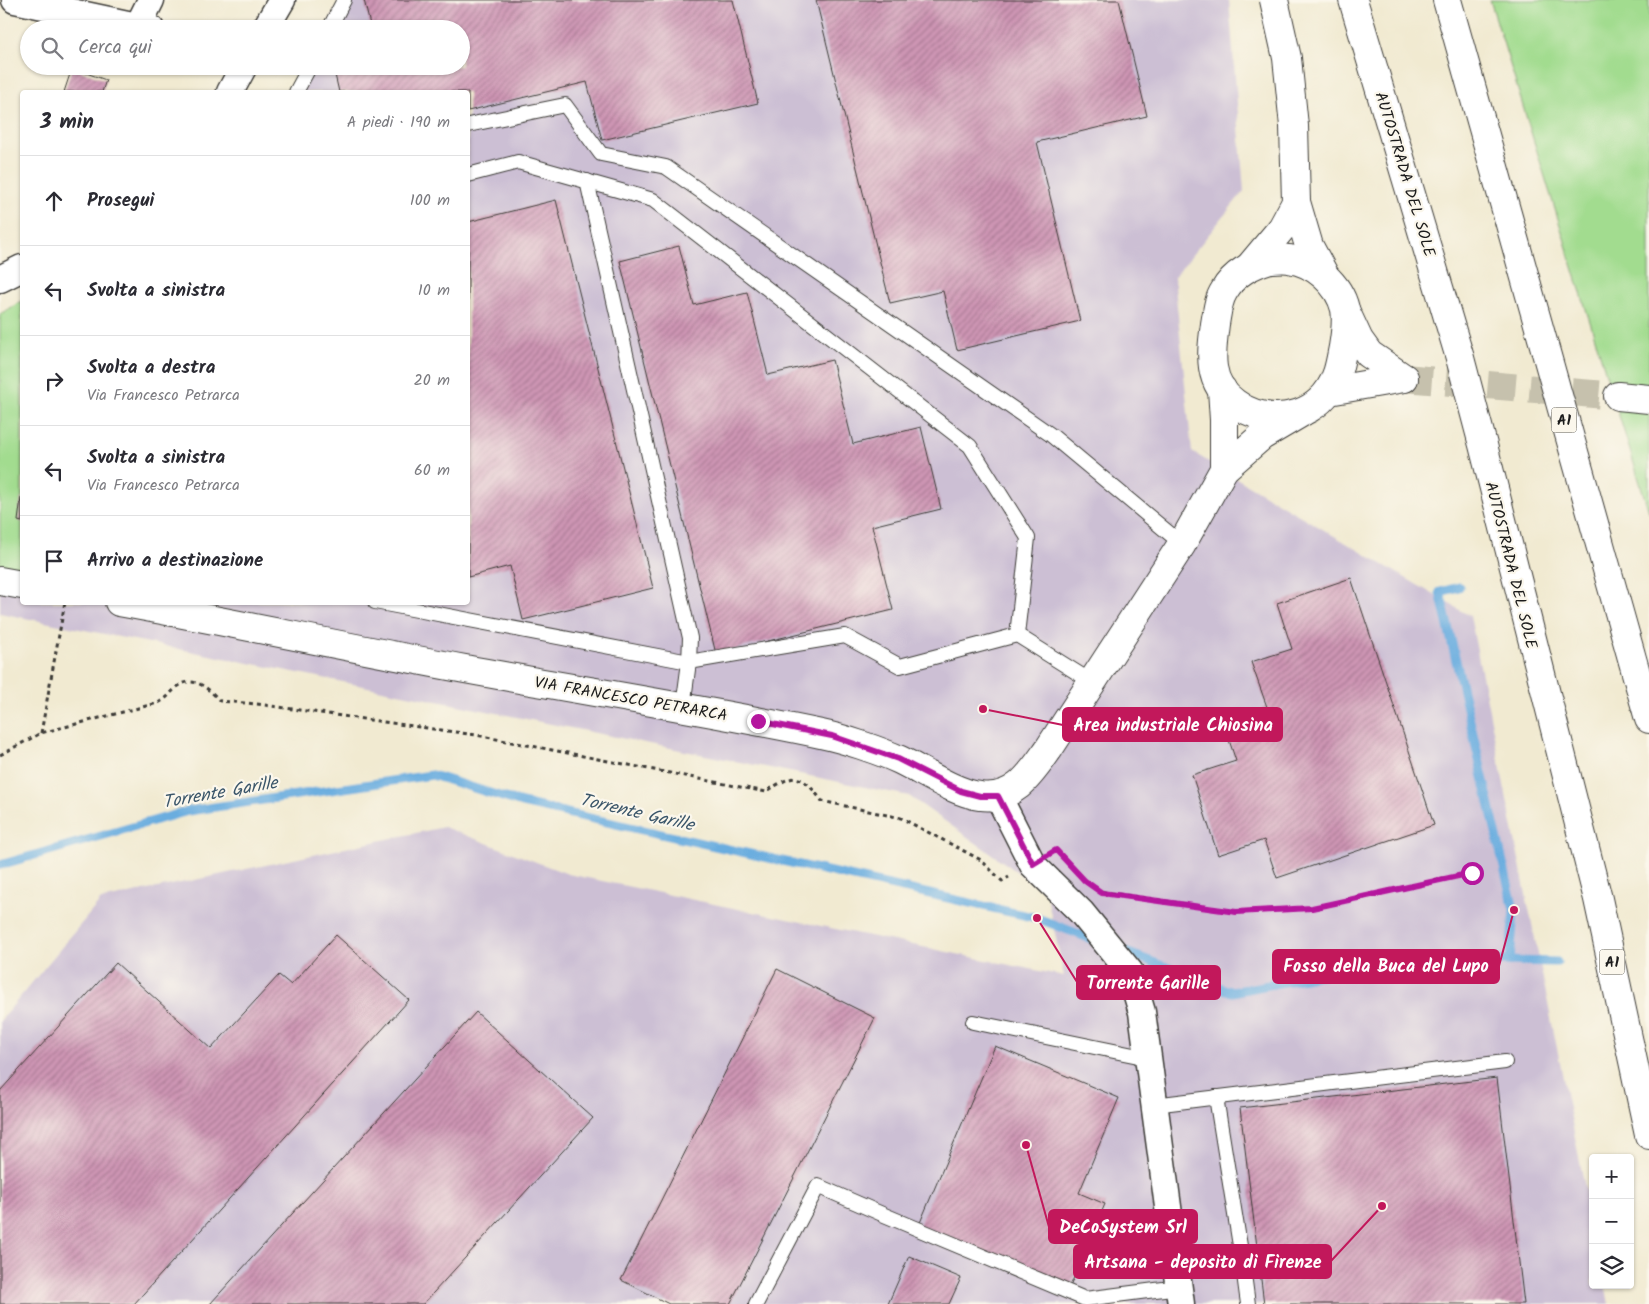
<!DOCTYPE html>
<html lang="it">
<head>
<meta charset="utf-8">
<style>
	:root { --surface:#fff; --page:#f7f7f7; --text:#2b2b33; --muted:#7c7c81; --line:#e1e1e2 }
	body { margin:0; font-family:Kalam,sans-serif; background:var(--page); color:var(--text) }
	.controls { position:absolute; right:15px; bottom:15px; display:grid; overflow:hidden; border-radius:5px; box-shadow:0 1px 4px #0004 }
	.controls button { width:45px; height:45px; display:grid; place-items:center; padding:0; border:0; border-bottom:1px solid var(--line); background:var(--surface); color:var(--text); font:25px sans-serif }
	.stop { position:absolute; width:15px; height:15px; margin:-11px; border:4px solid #b5179e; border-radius:50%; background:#fff }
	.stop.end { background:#b5179e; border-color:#fff; box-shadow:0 1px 5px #0008 }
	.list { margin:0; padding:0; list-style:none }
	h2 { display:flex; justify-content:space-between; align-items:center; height:65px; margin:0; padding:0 20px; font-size:21px }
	h2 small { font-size:16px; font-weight:400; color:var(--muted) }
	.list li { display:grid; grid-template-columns:32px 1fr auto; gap:15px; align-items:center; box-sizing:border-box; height:90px; padding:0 20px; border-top:1px solid var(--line) }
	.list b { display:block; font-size:19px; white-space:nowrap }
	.list p { margin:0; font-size:16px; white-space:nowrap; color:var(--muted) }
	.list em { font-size:16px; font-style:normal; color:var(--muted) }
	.icon { flex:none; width:28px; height:28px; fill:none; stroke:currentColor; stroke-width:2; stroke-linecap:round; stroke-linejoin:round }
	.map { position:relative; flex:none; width:1649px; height:1304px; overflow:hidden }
	.search { position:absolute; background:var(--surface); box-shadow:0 1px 4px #0004; left:20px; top:20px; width:450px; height:55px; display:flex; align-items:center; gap:12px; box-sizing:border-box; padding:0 18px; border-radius:28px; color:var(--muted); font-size:19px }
	.panel { position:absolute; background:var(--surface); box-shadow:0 1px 4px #0004; left:20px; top:90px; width:450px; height:515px; border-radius:5px }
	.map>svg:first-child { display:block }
</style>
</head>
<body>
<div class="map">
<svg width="1649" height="1304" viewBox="0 0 1649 1304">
	<defs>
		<pattern id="building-hatch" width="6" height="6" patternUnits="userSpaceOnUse" patternTransform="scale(1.25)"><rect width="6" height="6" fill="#ce95b4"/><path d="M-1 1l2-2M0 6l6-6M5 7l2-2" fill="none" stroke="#a67992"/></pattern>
	</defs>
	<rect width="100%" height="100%" fill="#fbf7ec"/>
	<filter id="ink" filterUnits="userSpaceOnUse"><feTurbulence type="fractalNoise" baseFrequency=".02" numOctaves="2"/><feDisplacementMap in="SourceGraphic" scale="10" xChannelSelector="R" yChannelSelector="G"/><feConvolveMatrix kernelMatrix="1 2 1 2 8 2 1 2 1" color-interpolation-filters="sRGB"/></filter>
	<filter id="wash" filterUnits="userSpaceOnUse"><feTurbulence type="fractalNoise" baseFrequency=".0096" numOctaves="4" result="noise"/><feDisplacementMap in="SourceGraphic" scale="20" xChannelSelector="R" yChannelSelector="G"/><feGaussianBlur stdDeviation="1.12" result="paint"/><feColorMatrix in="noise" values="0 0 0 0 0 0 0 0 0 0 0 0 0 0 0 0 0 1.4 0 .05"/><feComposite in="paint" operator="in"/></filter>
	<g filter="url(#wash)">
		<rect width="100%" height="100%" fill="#f1ead1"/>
		<polygon fill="#ccbfd4" points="340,0 1229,0 1244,191 1174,277 1192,452 1470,616 1593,1227 1593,1285 1605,1285 1609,1304 0,1304 0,1021 101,900 444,827 568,874 1064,976 1046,892 909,796 0,613 0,328 22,317 22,602 468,602 468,92 288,92 304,66 461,66 461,29 326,29"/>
		<g fill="#a2dc8f" stroke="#5f7c56">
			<polygon points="1490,0 1649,0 1649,512"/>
			<polygon points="22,301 22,573 0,569 0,314"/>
		</g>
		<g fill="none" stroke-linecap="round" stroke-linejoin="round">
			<g stroke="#6aaddf" stroke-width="9">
				<polyline points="1459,587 1440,592 1514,910 1510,961"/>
				<polyline points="0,865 188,811 432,775 522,803 1037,918 1094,940"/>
				<polyline points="1123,951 1232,992 1404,959 1557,962"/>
			</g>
		</g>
		<g id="blocks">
			<g fill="url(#building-hatch)">
				<polygon points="364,0 733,0 758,103 602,140 587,82 468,111 468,92 339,92 333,66 461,66 461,29 371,29"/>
				<polygon points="816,0 1119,0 1147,116 1037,142 1080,321 957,350 943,291 890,303"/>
				<polygon points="72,68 106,80 102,92 64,92"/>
				<polygon points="556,200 653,588 523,620 510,566 468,577 468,222"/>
				<polygon points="679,246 694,305 747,292 768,375 832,360 853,444 921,427 941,509 872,526 893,610 716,654 620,261"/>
				<polygon points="21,498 22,498 22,522 18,521"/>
				<polygon points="1351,578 1434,825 1277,878 1264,840 1218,855 1192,775 1236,761 1223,722 1267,707 1251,662 1292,649 1277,603"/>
				<polygon points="336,935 409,1000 134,1304 0,1304 0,1091 116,963 211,1049 279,975 291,985"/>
				<polygon points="777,969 875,1018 730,1304 669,1304 621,1280"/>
				<polygon points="476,1012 593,1118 423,1304 210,1304"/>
				<polygon points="995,1046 1119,1098 1079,1193 1105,1204 1069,1289 919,1225"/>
				<polygon points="1497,1078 1524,1304 1264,1304 1240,1108"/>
				<polygon points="909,1256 961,1278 949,1304 888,1304"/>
			</g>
		</g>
	</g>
	<g filter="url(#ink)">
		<use href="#blocks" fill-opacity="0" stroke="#3c3b37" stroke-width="1"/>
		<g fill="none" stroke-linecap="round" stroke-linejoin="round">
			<polyline stroke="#c6c1ad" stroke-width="28" stroke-dasharray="28 14" stroke-linecap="butt" points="1404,378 1618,396"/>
			<defs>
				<g id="lane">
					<polyline points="329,29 344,0"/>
					<polyline points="296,92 310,66"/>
					<polyline points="468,125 565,105 601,154 666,167 1051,435 1182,544"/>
					<polyline points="468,175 518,162 653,200 970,446 1028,538 1017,635 1092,682"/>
					<polyline points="587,181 690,638 689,662 683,707"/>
					<polyline points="375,602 689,662 845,636 900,666 1017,635"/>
					<polyline points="973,1022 1148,1058"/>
					<polyline points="1216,1097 1241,1252 1248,1304"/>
					<polyline points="1154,1105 1505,1062"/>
					<polyline points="756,1304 818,1186 882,1214 1085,1299 1179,1287"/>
				</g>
				<g id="street">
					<polyline points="15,0 151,29"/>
					<polyline points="138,26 151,0"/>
					<polyline points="265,29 282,0"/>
					<polyline points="230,92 244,66"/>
					<polyline points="0,279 22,268"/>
					<polyline points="998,796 1033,865 1081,912 1130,972 1142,1012 1181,1304"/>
				</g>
				<g id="secondary">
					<polyline points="1274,0 1287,58 1294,126 1296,202 1309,246 1324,274"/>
					<path d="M1270 259C1276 259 1283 258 1289 259 1314 262 1339 284 1345 309 1347 321 1345 335 1343 347 1340 362 1338 377 1329 390 1308 421 1264 425 1235 403 1207 383 1211 354 1215 324 1217 313 1218 300 1224 291 1234 273 1251 265 1270 259Z"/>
					<polyline points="1251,265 1282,228 1296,202"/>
					<polyline points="1346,312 1359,340 1369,354 1404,378"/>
					<polyline points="1222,389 1224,420 1224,469"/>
					<polyline points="1329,391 1404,378"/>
					<polyline points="1618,396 1649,399"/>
					<polyline points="0,581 22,585"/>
					<path d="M119 602C235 623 350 648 465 669 584 691 703 709 821 734 845 739 878 750 900 760 923 771 955 793 980 796 1014 801 1031 774 1048 750L1182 544 1224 469 1262 436 1301 413"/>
				</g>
				<g id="highway">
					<polyline points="1353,0 1460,358 1483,445 1598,899 1649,1135"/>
					<polyline points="1447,0 1649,719"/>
				</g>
			</defs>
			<use href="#lane" stroke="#3c3b37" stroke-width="16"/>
			<use href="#street" stroke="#3c3b37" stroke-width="29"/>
			<use href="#secondary" stroke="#3c3b37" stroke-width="30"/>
			<use href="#highway" stroke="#3c3b37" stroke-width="30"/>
			<g stroke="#3c3b37" stroke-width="3" stroke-dasharray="4 4" stroke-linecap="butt">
				<polyline points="41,733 65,602"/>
				<path d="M0 755 41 733 158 703C169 697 168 695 176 688 193 673 209 689 220 701L257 704 476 735 766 792C795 772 801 773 822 801L901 818 981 860 1002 881 1009 877"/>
				<polyline points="1102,892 1236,912 1312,908 1472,873"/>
			</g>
			<use href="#lane" stroke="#fff" stroke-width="14"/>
			<use href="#street" stroke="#fff" stroke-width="26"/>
			<use href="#secondary" stroke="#fff" stroke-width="28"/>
			<use href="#highway" stroke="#fff" stroke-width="28"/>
		</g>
	</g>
	<g fill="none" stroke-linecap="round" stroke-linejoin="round" filter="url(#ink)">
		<polyline stroke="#b5179e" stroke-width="6" points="758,721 832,736 898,759 961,791 980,796 998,796 1033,864 1056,850 1085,881 1102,893 1236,912 1312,908 1472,873"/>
	</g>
	<g text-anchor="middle" stroke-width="4.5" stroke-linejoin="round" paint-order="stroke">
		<g fill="#fbf7ec" stroke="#5f5e5a" stroke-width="1">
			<rect x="1551.5" y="407.5" width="25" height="25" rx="4"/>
			<rect x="1599.5" y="949.5" width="25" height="25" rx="4"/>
		</g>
		<g font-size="15" font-weight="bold" fill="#1c1c1c">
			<text x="1564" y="425">A1</text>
			<text x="1612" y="967">A1</text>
		</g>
		<g font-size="16" fill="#1c1c1c" stroke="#fbf7ec">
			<text transform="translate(1406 174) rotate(73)" y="6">AUTOSTRADA DEL SOLE</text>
			<text transform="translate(1512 565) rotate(76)" y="6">AUTOSTRADA DEL SOLE</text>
			<text transform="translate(631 698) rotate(10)" y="6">VIA FRANCESCO PETRARCA</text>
		</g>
		<g font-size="18" font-style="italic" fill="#3b566a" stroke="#fbf7ec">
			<text transform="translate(220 792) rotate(-10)" y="6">Torrente Garille</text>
			<text transform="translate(637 812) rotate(13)" y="6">Torrente Garille</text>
		</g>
	</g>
	<path fill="none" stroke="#c2185b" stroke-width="2" d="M983 709L1063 725M1514 910L1499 966M1037 918L1077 982M1026 1145L1049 1227M1382 1206L1331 1261"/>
	<g fill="#c2185b" stroke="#fbf7ec" stroke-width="2">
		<circle cx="983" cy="709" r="5"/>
		<circle cx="1514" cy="910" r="5"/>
		<circle cx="1037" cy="918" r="5"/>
		<circle cx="1026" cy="1145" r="5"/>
		<circle cx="1382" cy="1206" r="5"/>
	</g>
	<g fill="#c2185b" stroke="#c2185b" stroke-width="2">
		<rect x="1063" y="708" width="219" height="33" rx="5"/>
		<rect x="1273" y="950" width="226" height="33" rx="5"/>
		<rect x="1077" y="966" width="143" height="33" rx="5"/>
		<rect x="1049" y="1210" width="148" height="33" rx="5"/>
		<rect x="1074" y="1245" width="257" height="33" rx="5"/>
	</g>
	<g font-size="18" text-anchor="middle" font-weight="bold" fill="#fff">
		<text x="1173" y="731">Area industriale Chiosina</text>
		<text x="1386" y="972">Fosso della Buca del Lupo</text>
		<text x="1148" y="989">Torrente Garille</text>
		<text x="1123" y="1233">DeCoSystem Srl</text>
		<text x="1203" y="1268">Artsana - deposito di Firenze</text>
	</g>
</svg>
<div class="controls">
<button>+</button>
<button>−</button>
<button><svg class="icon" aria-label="layers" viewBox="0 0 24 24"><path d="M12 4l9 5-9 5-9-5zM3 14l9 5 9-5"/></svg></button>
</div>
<div class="stop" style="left:1472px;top:873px"></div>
<div class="stop end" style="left:758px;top:721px"></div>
<div class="search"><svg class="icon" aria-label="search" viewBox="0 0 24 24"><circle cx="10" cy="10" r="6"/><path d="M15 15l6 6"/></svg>Cerca qui</div>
<section class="panel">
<h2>3 min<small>A piedi · 190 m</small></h2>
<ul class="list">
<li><svg class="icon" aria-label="ahead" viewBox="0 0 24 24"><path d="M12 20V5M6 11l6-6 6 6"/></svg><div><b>Prosegui</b></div><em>100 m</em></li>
<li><svg class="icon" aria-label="left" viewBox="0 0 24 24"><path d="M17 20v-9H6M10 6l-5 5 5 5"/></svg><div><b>Svolta a sinistra</b></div><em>10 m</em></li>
<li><svg class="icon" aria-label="right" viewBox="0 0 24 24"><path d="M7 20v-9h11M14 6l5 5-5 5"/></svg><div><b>Svolta a destra</b><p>Via Francesco Petrarca</p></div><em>20 m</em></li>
<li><svg class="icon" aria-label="left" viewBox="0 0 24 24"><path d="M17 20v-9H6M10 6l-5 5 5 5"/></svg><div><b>Svolta a sinistra</b><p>Via Francesco Petrarca</p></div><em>60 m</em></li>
<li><svg class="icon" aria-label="arrive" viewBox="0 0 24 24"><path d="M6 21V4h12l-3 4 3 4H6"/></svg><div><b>Arrivo a destinazione</b></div></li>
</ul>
</section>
</div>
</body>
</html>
